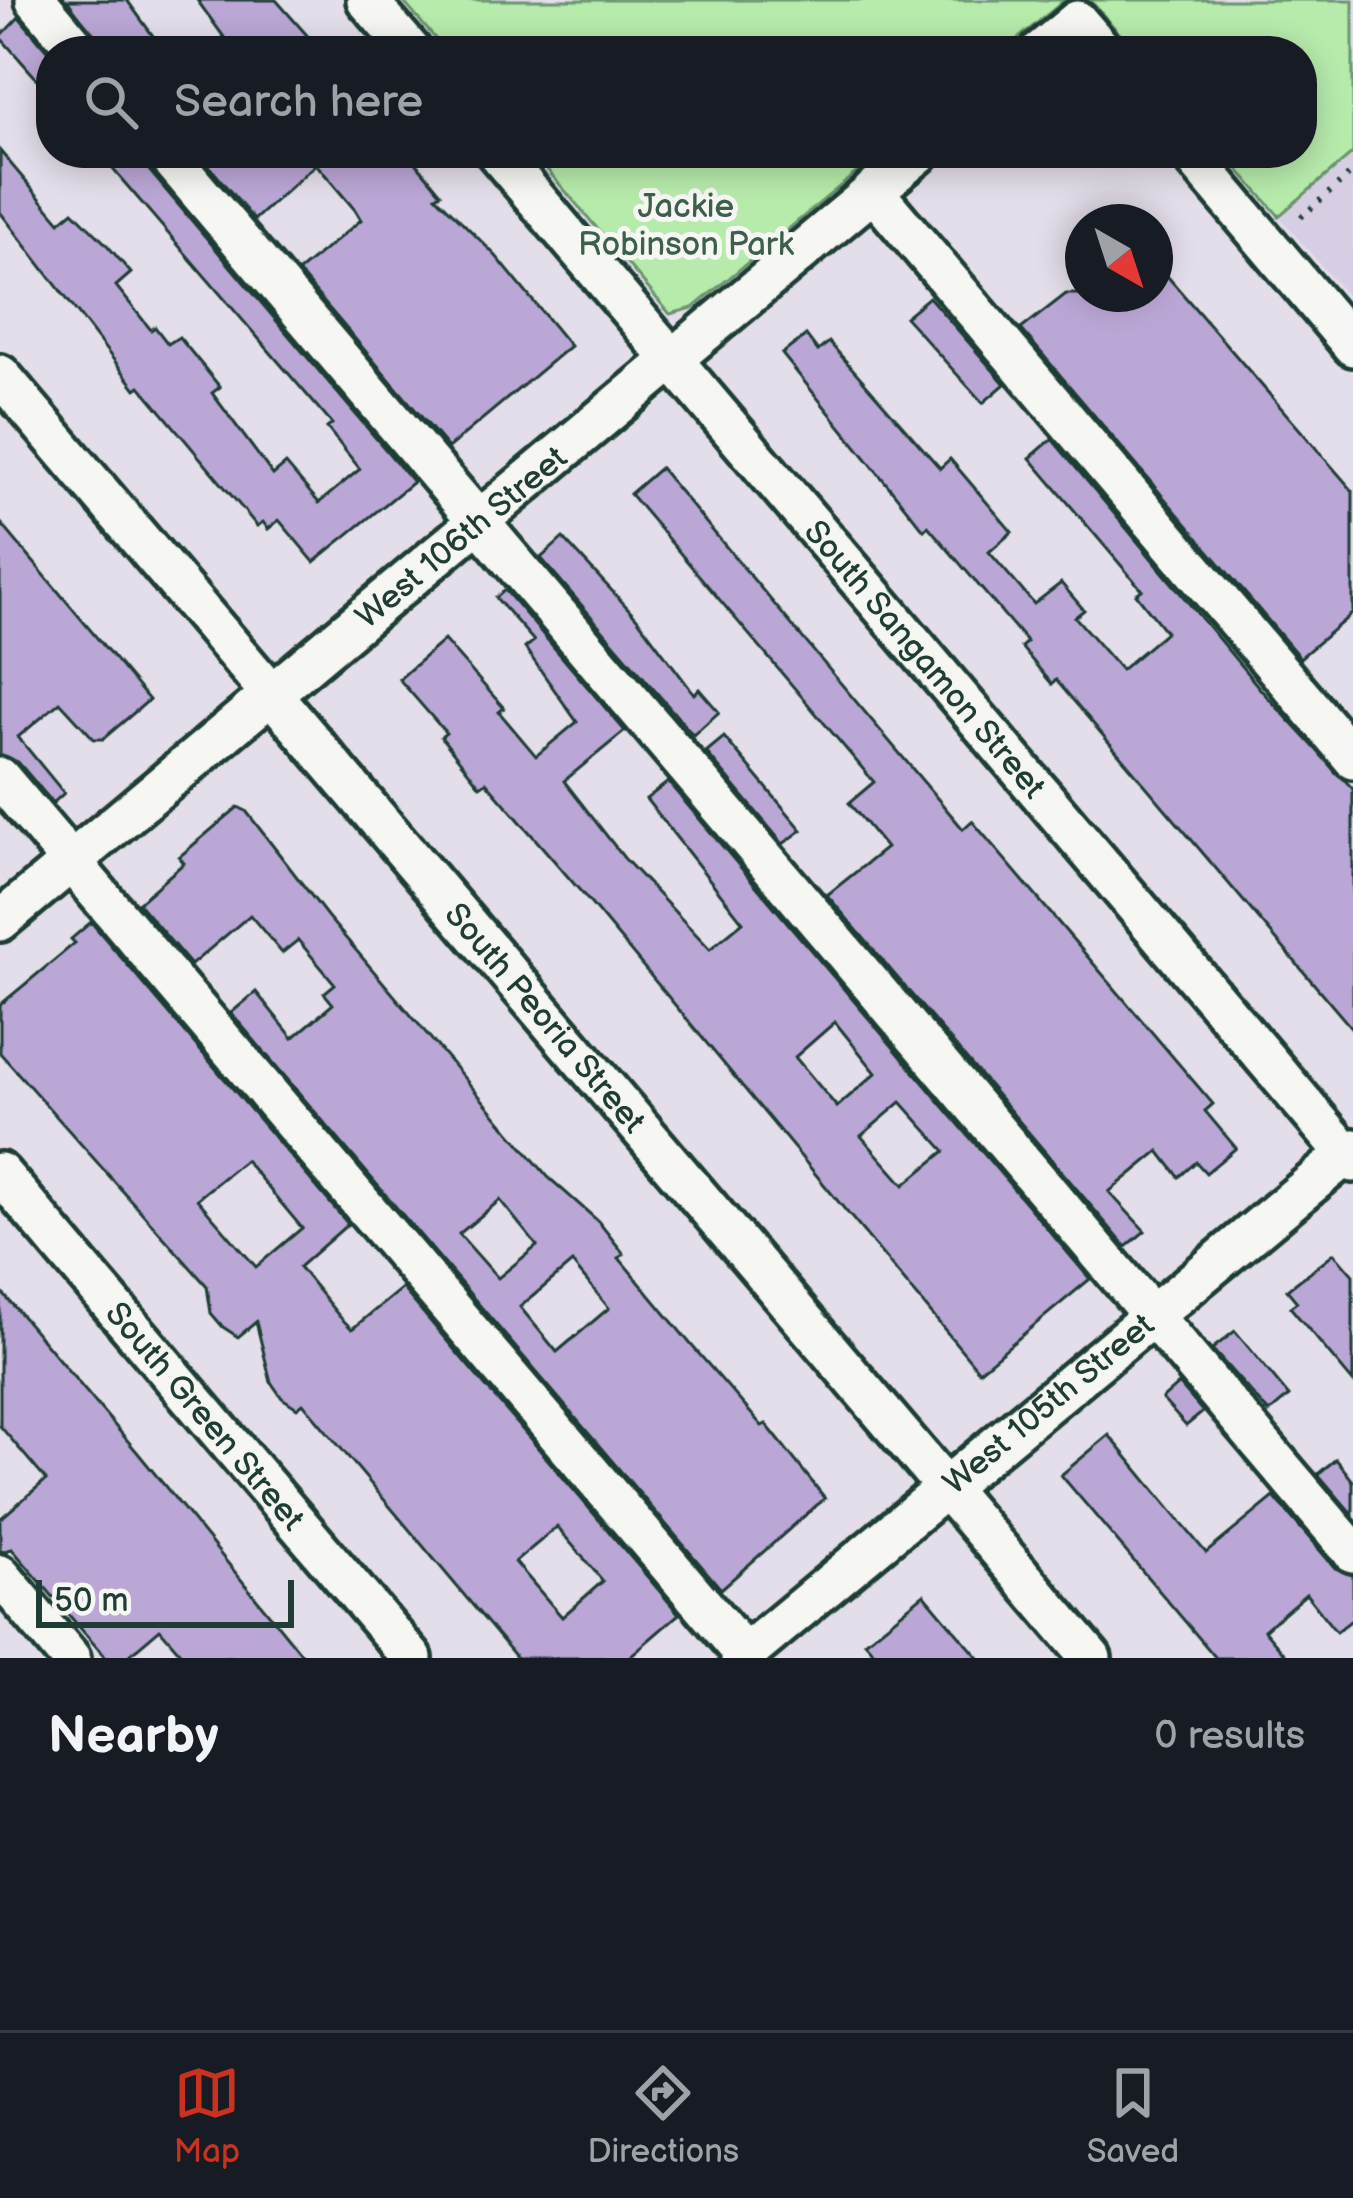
<!DOCTYPE html>
<html lang="en">
<head>
<meta charset="utf-8">
<style>
	:root { --surface:#171b24; --page:#20242c; --text:#f1f3f6; --muted:#9ea1a6; --line:#363941; --accent:#c8321e }
	body { margin:0; font-family:"Balsamiq Sans",sans-serif; background:var(--page); color:var(--text) }
	.compass { position:absolute; left:1065px; top:204px; width:108px; height:108px; border-radius:50%; background:var(--surface); box-shadow:0 6px 30px #0003; rotate:141deg }
	.scale { position:absolute; left:36px; bottom:30px; width:258px; box-sizing:border-box; padding-left:12px; border:6px solid #1f3d34; border-top:0; font-size:33px; line-height:42px; white-space:nowrap; color:#1f3d34; -webkit-text-stroke:9px #f6f6f2; paint-order:stroke }
	.list { margin:0; padding:0; list-style:none }
	h2 { display:flex; justify-content:space-between; align-items:center; height:156px; margin:0; padding:0 48px; font-size:51px }
	h2 small { font-size:39px; font-weight:400; color:var(--muted) }
	.icon { flex:none; width:66px; height:66px; fill:none; stroke:currentColor; stroke-width:2; stroke-linecap:round; stroke-linejoin:round }
	.map { position:relative; flex:none; width:1353px; height:1658px; overflow:hidden }
	.search { position:absolute; background:var(--surface); box-shadow:0 6px 30px #0003; left:36px; right:36px; top:36px; height:132px; display:flex; align-items:center; gap:30px; box-sizing:border-box; padding:0 42px; border-radius:48px; color:var(--muted); font-size:45px }
	.sheet { height:372px; background:var(--surface) }
	nav { display:flex; justify-content:space-around; align-items:center; box-sizing:border-box; height:168px; border-top:3px solid var(--line); background:var(--surface); font-size:33px; color:var(--muted) }
	nav a { display:grid; justify-items:center; gap:6px }
	nav .on { color:var(--accent) }
	.map>svg:first-child { display:block }
</style>
</head>
<body>
<div class="map">
<svg width="1353" height="1658" viewBox="0 0 1353 1658">
	<rect width="100%" height="100%" fill="#e4deea"/>
	<filter id="ink" filterUnits="userSpaceOnUse"><feTurbulence type="fractalNoise" baseFrequency=".00833" numOctaves="2"/><feDisplacementMap in="SourceGraphic" scale="24" xChannelSelector="R" yChannelSelector="G"/><feConvolveMatrix kernelMatrix="1 2 1 2 8 2 1 2 1" color-interpolation-filters="sRGB"/></filter>
	<g filter="url(#ink)">
		<polygon fill="#d8cee4" points="1353,153 1353,303 1279,216"/>
		<g fill="#b7ebac" stroke="#6b9470" stroke-width="3">
			<polygon points="402,0 1065,0 1003,51 446,51"/>
			<polygon points="1090,0 1353,0 1353,153 1279,216 1224,153 1302,153 1302,51 1135,51"/>
			<polygon points="533,153 880,153 693,308 670,314"/>
		</g>
		<g fill="#bba7d6" stroke="#1f3d34" stroke-width="3" fill-rule="evenodd">
			<polygon points="67,0 127,0 164,51 105,51"/>
			<polygon points="197,0 276,0 321,51 234,51"/>
			<polygon points="19,17 51,55 51,95 0,37"/>
			<polygon points="0,151 60,222 73,211 107,245 131,273 116,286 151,330 155,327 168,344 179,337 220,387 212,393 273,475 286,464 319,503 360,469 327,428 332,424 99,153 143,153 148,169 413,482 314,562 279,520 268,529 263,522 257,526 140,386 136,389 0,212"/>
			<polygon points="408,153 441,193 436,196 496,256 570,346 448,448 298,272 361,220 355,210 316,164 254,220 199,154"/>
			<polygon points="1155,262 1353,491 1353,613 1300,658 1021,329 1066,294 1155,294"/>
			<polygon points="929,297 1005,384 983,403 905,317"/>
			<polygon points="806,335 818,351 829,342 940,468 950,459 1012,532 989,552 1034,604 1061,583 1084,610 1075,617 1121,670 1166,632 1136,594 1142,590 1030,458 1052,439 1262,691 1353,789 1353,1030 1056,680 1052,684 1041,671 1021,647 1027,642 928,526 924,530 782,354"/>
			<polygon points="660,468 963,829 972,821 1213,1104 1205,1111 1236,1148 1206,1173 1196,1162 1179,1177 1159,1151 1109,1192 1145,1231 1126,1247 827,895 886,848 849,803 874,782 630,494"/>
			<polygon points="0,522 149,700 103,739 94,739 60,702 18,737 64,793 53,803 18,762 0,755"/>
			<polygon points="563,538 637,618 694,694 699,689 719,712 693,735 541,558"/>
			<path d="M505 590 625 731 564 781 624 858 710 949 743 922 646 799 668 782 1090 1279 979 1371 582 893 486 782 480 786 441 737 446 733 399 679 444 640 504 708 499 712 536 756 577 722 525 648 534 641 496 598ZM835 1022 876 1073 837 1107 795 1057ZM901 1102 945 1151 904 1185 861 1136Z"/>
			<polygon points="724,737 802,830 783,844 706,752"/>
			<path d="M238 807 246 811 327 916 548 1177 598 1221 624 1254 619 1258 693 1347 762 1426 766 1424 825 1498 721 1589 231 1013 256 992 293 1038 333 1004 324 993 335 984 298 940 282 953 250 915 191 965 138 903 184 863 179 857ZM500 1200 537 1246 498 1278 459 1234ZM572 1263 609 1308 557 1352 520 1307Z"/>
			<path d="M91 922 348 1224 299 1267 339 1316 352 1329 402 1288 679 1614 628 1658H517L303 1403 297 1408 282 1398 271 1382 256 1322 238 1337 223 1327 211 1313 207 1286 0 1053V1005L75 943 71 939ZM245 1160 302 1228 256 1267 197 1199ZM557 1527 603 1581 562 1617 515 1562Z"/>
			<polygon points="1334,1253 1353,1275 1353,1382 1290,1307 1297,1302 1287,1290"/>
			<polygon points="0,1290 138,1453 305,1658 185,1658 160,1629 126,1658 106,1658 12,1549 0,1552 0,1519 46,1480 0,1426"/>
			<polygon points="1235,1331 1289,1396 1269,1413 1212,1349"/>
			<polygon points="1179,1384 1203,1412 1186,1426 1162,1399"/>
			<polygon points="1109,1435 1206,1553 1274,1497 1335,1568 1353,1575 1353,1619 1336,1632 1306,1594 1264,1630 1288,1658 1216,1658 1061,1475"/>
			<polygon points="1336,1459 1353,1481 1353,1515 1318,1474"/>
			<polygon points="924,1594 945,1619 979,1658 879,1658 865,1642"/>
		</g>
		<g fill="none" stroke-linecap="round" stroke-linejoin="round">
			<defs>
				<g id="minor">
					<polyline points="36,0 79,51"/>
					<polyline points="367,0 411,51"/>
					<polyline points="1041,51 1077,21 1103,51"/>
					<polyline points="166,153 1353,1552"/>
					<path id="s1" d="M497 153 1353 1162"/>
					<polyline points="1190,153 1353,346"/>
					<polyline points="873,191 1353,758"/>
					<path id="s2" d="M0 375 1091 1658"/>
					<polyline points="0,778 748,1658"/>
					<path id="s3" d="M0 921 919 153"/>
					<path id="s4" d="M0 1173 412 1658"/>
					<polyline points="0,1575 70,1658"/>
					<path id="s5" d="M741 1658 1353 1149"/>
				</g>
			</defs>
			<use href="#minor" stroke="#1f3d34" stroke-width="48"/>
			<polyline stroke="#1f3d34" stroke-width="6" stroke-dasharray="3 9" stroke-linecap="butt" points="1301,217 1353,172"/>
			<use href="#minor" stroke="#f6f6f2" stroke-width="39"/>
		</g>
	</g>
	<g text-anchor="middle" stroke-width="10" stroke-linejoin="round" paint-order="stroke">
		<g font-size="33" fill="#3d604c" stroke="#f6f6f2">
			<text x="686" y="217">Jackie<tspan x="686" dy="38">Robinson Park</tspan></text>
		</g>
		<g font-size="33" fill="#1f3d34" stroke="#f6f6f2">
			<text dy="12" stroke="none"><textPath href="#s3" startOffset="600">West 106th Street</textPath></text>
			<text dy="12" stroke="none"><textPath href="#s1" startOffset="663">South Sangamon Street</textPath></text>
			<text dy="12" stroke="none"><textPath href="#s2" startOffset="843">South Peoria Street</textPath></text>
			<text dy="12" stroke="none"><textPath href="#s5" startOffset="399">West 105th Street</textPath></text>
			<text dy="12" stroke="none"><textPath href="#s4" startOffset="318">South Green Street</textPath></text>
		</g>
	</g>
</svg>
<svg class="compass" viewBox="-18 -18 36 36"><path d="M0-13l5 13h-10z" fill="#e53935"/><path d="M0 13l5-13h-10z" fill="#9ea1a6"/></svg>
<div class="scale">50 m</div>
<div class="search"><svg class="icon" aria-label="search" viewBox="0 0 24 24"><circle cx="10" cy="10" r="6"/><path d="M15 15l6 6"/></svg>Search here</div>
</div>
<section class="sheet">
<h2>Nearby<small>0 results</small></h2>
<ul class="list">
</ul>
</section>
<nav>
<a class="on"><svg class="icon" aria-label="map" viewBox="0 0 24 24"><path d="M3 6l6-2 6 2 6-2v14l-6 2-6-2-6 2zM9 4v14M15 6v14"/></svg>Map</a>
<a><svg class="icon" aria-label="directions" viewBox="0 0 24 24"><path d="M12 3l9 9-9 9-9-9zM9 14v-3h6M13 9l2 2-2 2"/></svg>Directions</a>
<a><svg class="icon" aria-label="saved" viewBox="0 0 24 24"><path d="M7 4h10v16l-5-4-5 4z"/></svg>Saved</a>
</nav>
</body>
</html>
